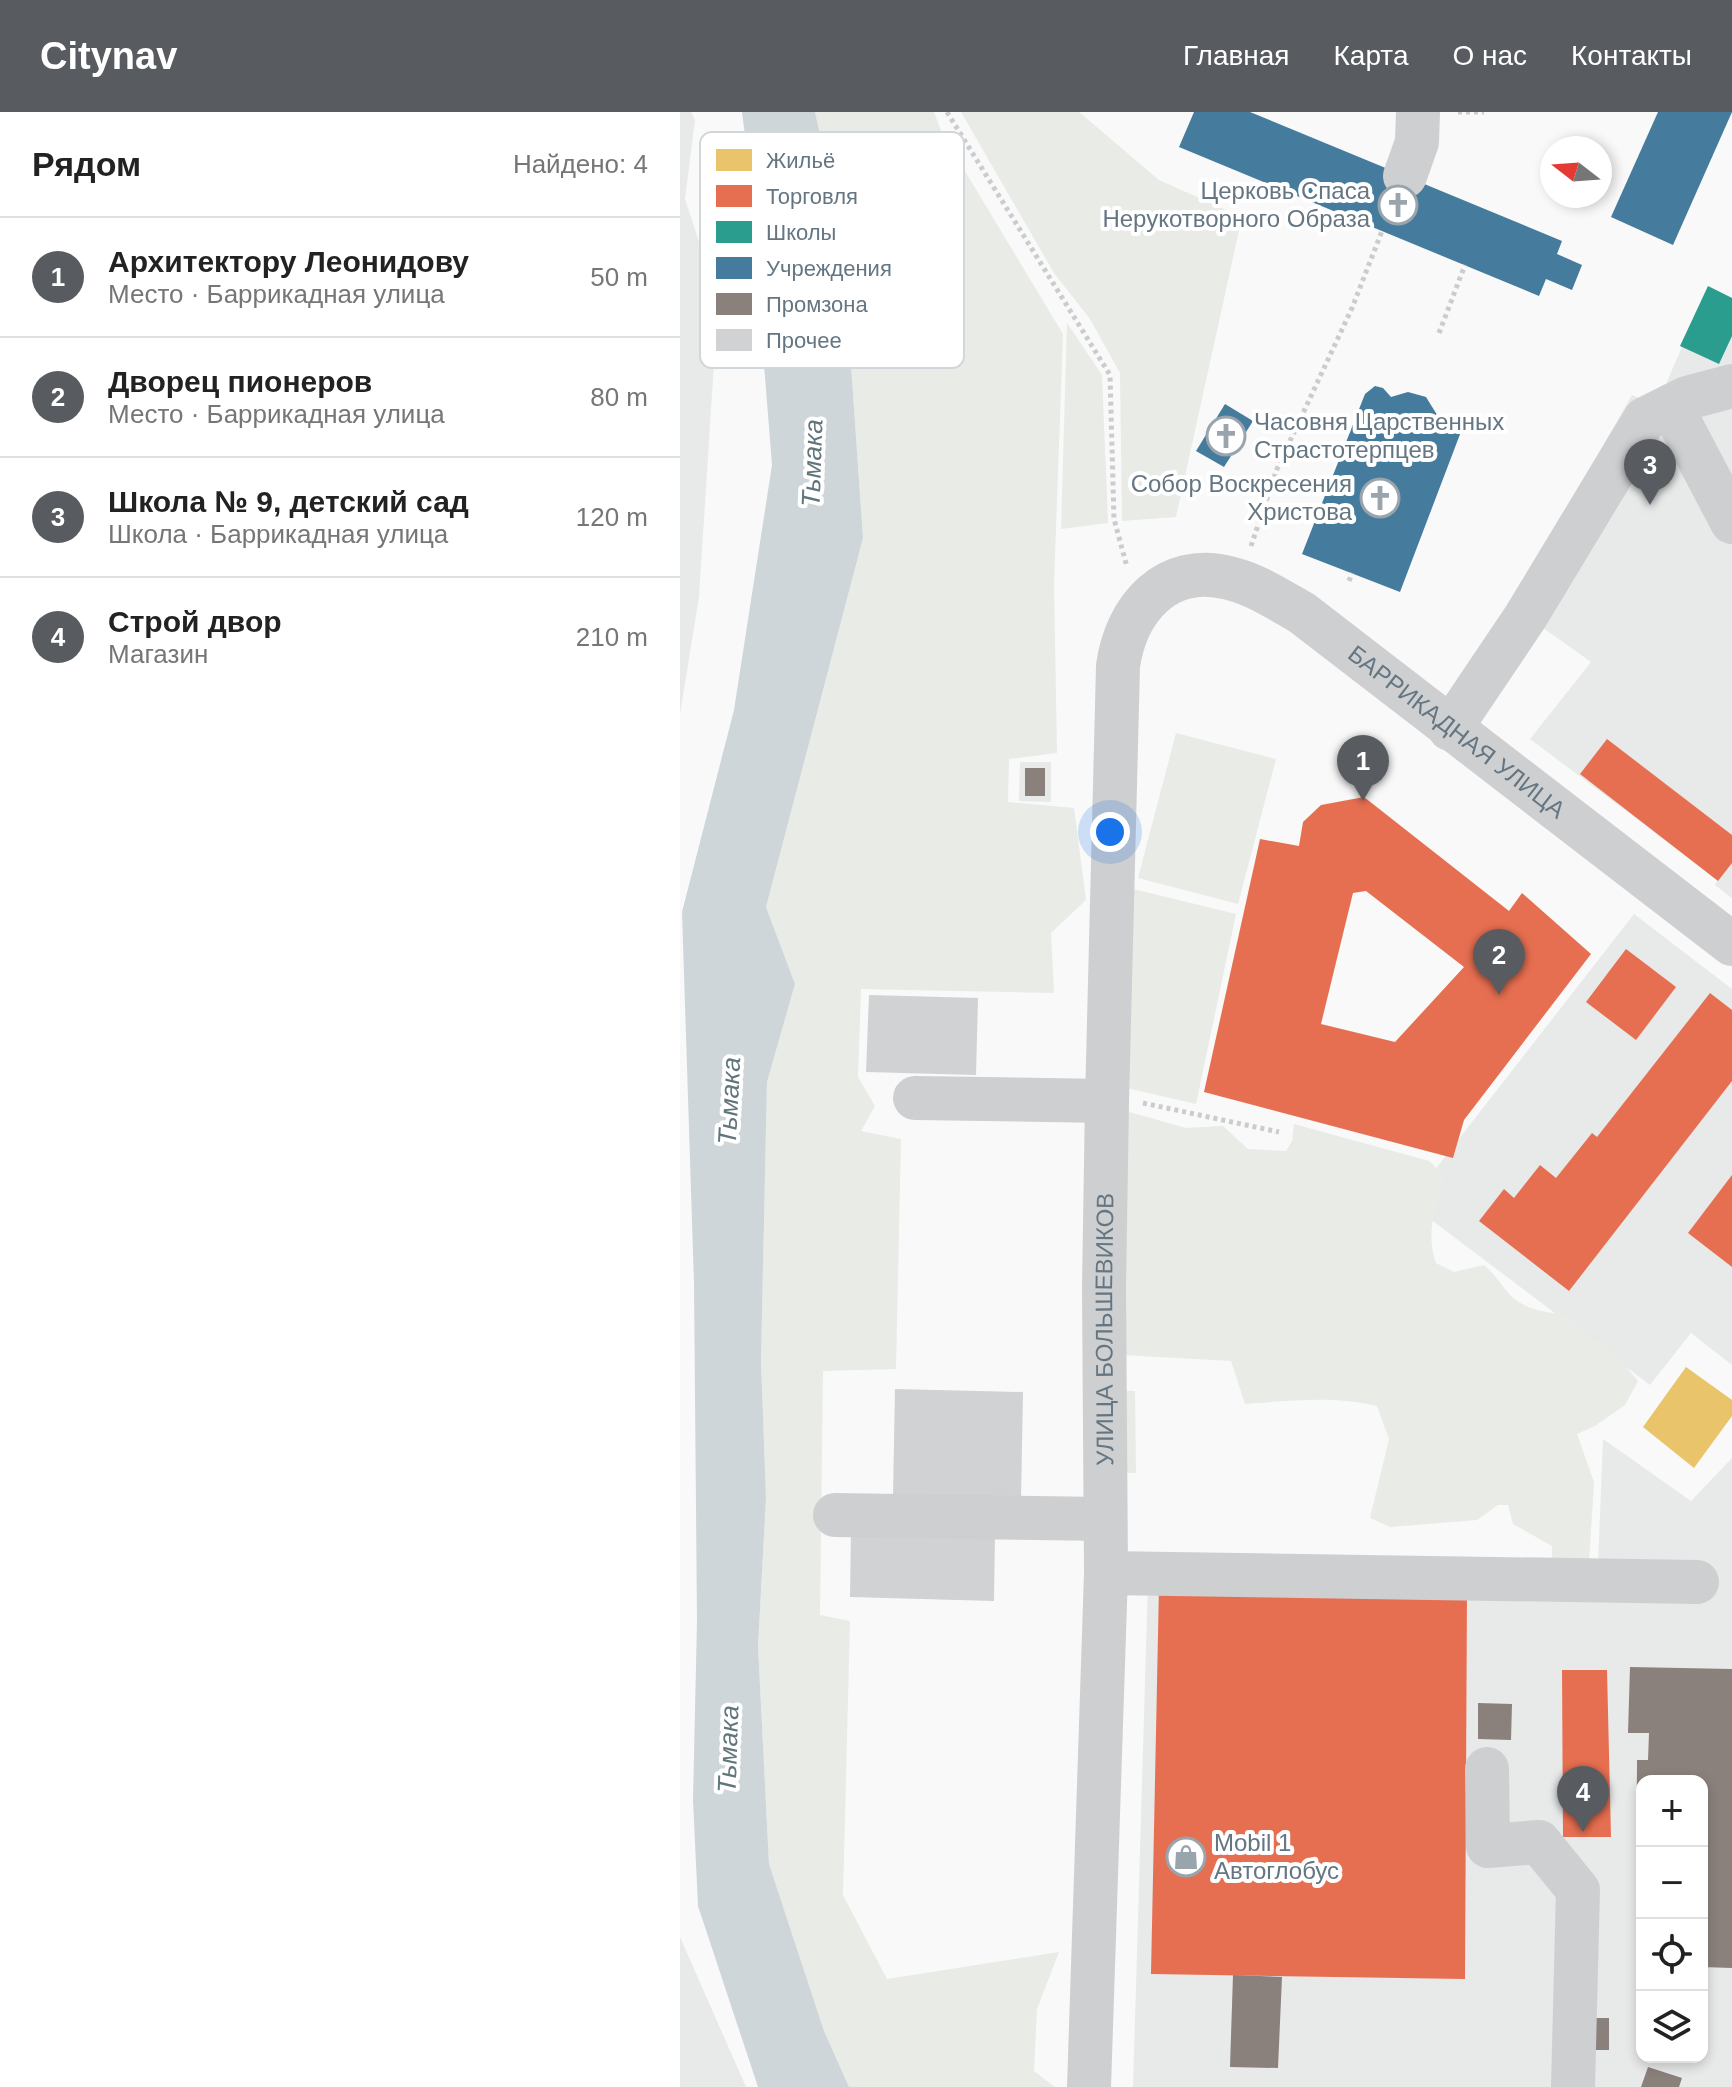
<!DOCTYPE html>
<html lang="ru">
<head>
<meta charset="utf-8">
<style>
	:root { --surface:#fff; --page:#f2f2f2; --text:#222; --muted:#767676; --line:#e0e0e0; --accent:#585c60 }
	body { margin:0; font-family:Arial,sans-serif; background:var(--page); color:var(--text) }
	.controls { position:absolute; right:24px; bottom:24px; display:grid; overflow:hidden; border-radius:16px; box-shadow:0 4px 12px #0003 }
	.controls button { width:72px; height:72px; display:grid; place-items:center; padding:0; border:0; border-bottom:2px solid var(--line); background:var(--surface); color:var(--text); font:40px sans-serif }
	.compass { position:absolute; left:860px; top:24px; width:72px; height:72px; border-radius:50%; background:var(--surface); box-shadow:0 4px 12px #0003; rotate:287deg }
	.you { position:absolute; left:430px; top:720px; width:28px; height:28px; margin:-20px; border:6px solid #fff; border-radius:50%; background:#1a73e8; box-shadow:0 0 0 12px #1a73e833 }
	.badge { display:grid; place-items:center; width:52px; height:52px; border-radius:50%; background:var(--accent); color:#fff; font-size:26px; font-weight:700 }
	.pin { position:absolute; translate:-50% -66px; filter:drop-shadow(0 2px 4px #0008) }
	.pin::after { content:''; position:absolute; top:42px; width:28px; height:24px; background:inherit; clip-path:polygon(0 0,100% 0,50% 100%) }
	.list { margin:0; padding:0; list-style:none }
	h2 { display:flex; justify-content:space-between; align-items:center; height:104px; margin:0; padding:0 32px; font-size:34px }
	h2 small { font-size:26px; font-weight:400; color:var(--muted) }
	.list li { display:grid; grid-template-columns:52px 1fr auto; gap:24px; align-items:center; box-sizing:border-box; height:120px; padding:0 32px; border-top:2px solid var(--line) }
	.list b { display:block; font-size:30px; white-space:nowrap }
	.list p { margin:0; font-size:26px; white-space:nowrap; color:var(--muted) }
	.list em { font-size:26px; font-style:normal; color:var(--muted) }
	.icon { flex:none; width:44px; height:44px; fill:none; stroke:currentColor; stroke-width:2; stroke-linecap:round; stroke-linejoin:round }
	.map { position:relative; flex:none; width:1052px; height:1975px; overflow:hidden }
	header { display:flex; align-items:center; gap:48px; box-sizing:border-box; height:112px; padding:0 40px; background:var(--accent); color:#fff }
	header strong { font-size:38px }
	nav { display:flex; gap:44px; margin-inline-start:auto; font-size:28px }
	main { display:flex }
	aside { flex:1; background:var(--surface) }
	.map>svg:first-child { display:block }
</style>
</head>
<body>
<header>
<strong>Citynav</strong>
<nav><a>Главная</a><a>Карта</a><a>О нас</a><a>Контакты</a></nav>
</header>
<main>
<aside>
<h2>Рядом<small>Найдено: 4</small></h2>
<ul class="list">
<li><span class="badge">1</span><div><b>Архитектору Леонидову</b><p>Место · Баррикадная улица</p></div><em>50 m</em></li>
<li><span class="badge">2</span><div><b>Дворец пионеров</b><p>Место · Баррикадная улица</p></div><em>80 m</em></li>
<li><span class="badge">3</span><div><b>Школа № 9, детский сад</b><p>Школа · Баррикадная улица</p></div><em>120 m</em></li>
<li><span class="badge">4</span><div><b>Строй двор</b><p>Магазин</p></div><em>210 m</em></li>
</ul>
</aside>
<div class="map">
<svg width="1052" height="1975" viewBox="0 0 1052 1975">
	<rect width="100%" height="100%" fill="#f9f9f9"/>
	<g fill="#e8e9e9" fill-rule="evenodd">
		<polygon points="0,0 11,0 15,8 5,87 38,188 19,485 0,602"/>
		<polygon points="1028,174 1052,186 1052,786 1035,773 1038,768 850,627 911,550 831,493 952,283 977,293"/>
		<polygon points="340,650 371,650 371,690 339,689"/>
		<polygon points="954,802 1052,877 1052,1253 1011,1221 970,1273 729,1091"/>
		<path d="M923 1327 1011 1389 1052 1346V1975H453L468 1468 917 1478ZM962 1669H1022V1945H962Z"/>
		<polygon points="0,1825 66,1975 0,1975"/>
	</g>
	<g fill="#e8ebe6">
		<polygon points="135,0 254,0 262,21 383,222 374,473 377,641 329,647 328,690 394,696 406,788 371,821 374,881 181,877 178,965 195,994 181,1019 221,1027 216,1257 143,1259 140,1503 170,1509 163,1783 207,1867 379,1840 357,1897 354,1959 375,1975 169,1975 144,1919 89,1752 78,1534 86,1386 81,1249 87,970 115,872 86,795 183,426 162,123"/>
		<polygon points="281,0 399,0 479,68 562,105 496,405 442,409 440,261 410,207 374,161"/>
		<polygon points="387,211 422,263 428,411 381,417"/>
		<polygon points="496,621 596,647 558,792 458,766"/>
		<polygon points="449,776 556,802 516,992 442,975"/>
		<path d="M442 998 506 1016 543 1014 568 1037 606 1039 612 1029 614 1012 749 1049 765 1064C756 1093 745 1121 756 1151L774 1160 804 1153C815 1162 821 1173 830 1183 845 1198 866 1201 885 1202L901 1221 930 1235 958 1269 945 1293 915 1314 897 1322 914 1370 909 1450 872 1460V1434L833 1412 828 1393H818L797 1408 710 1415 690 1406 709 1327 697 1294C653 1283 609 1289 565 1292L551 1249 442 1243Z"/>
		<polygon points="443,1279 455,1279 456,1361 442,1361"/>
	</g>
	<polygon fill="#ced6d9" points="62,0 135,0 162,123 183,426 86,795 115,872 87,970 81,1249 86,1386 78,1534 89,1752 144,1919 169,1975 78,1975 18,1794 13,1688 17,1509 14,1171 2,800 54,598 92,353 67,39"/>
	<polygon fill="#e9c46a" points="1006,1255 1052,1288 1052,1304 1014,1356 963,1315"/>
	<g fill="#e76f51" fill-rule="evenodd">
		<polygon points="927,627 1052,723 1052,751 1038,769 900,662"/>
		<path d="M684 685 829 799 842 781 911 842 784 1008 773 1046 524 980 580 727 619 734 623 710 641 693ZM686 779 784 855 715 930 641 912 673 781Z"/>
		<polygon points="946,837 996,875 956,928 906,890"/>
		<polygon points="1030,881 1052,898 1052,969 889,1179 799,1109 824,1077 834,1086 860,1053 876,1066 912,1021 917,1025"/>
		<polygon points="1052,1063 1052,1155 1008,1121"/>
		<polygon points="479,1475 787,1477 785,1867 471,1862"/>
		<polygon points="882,1558 927,1558 931,1725 883,1725"/>
	</g>
	<polygon fill="#2a9d8f" points="1028,174 1052,186 1052,224 1039,252 1000,234"/>
	<g fill="#457b9d">
		<polygon points="514,0 570,0 882,129 877,142 902,153 892,178 866,167 859,184 499,35"/>
		<polygon points="978,0 1052,0 993,133 931,105"/>
		<polygon points="695,274 703,276 711,285 728,280 746,285 759,306 775,307 782,317 720,480 622,442 685,282"/>
		<polygon points="545,292 573,309 544,355 516,339"/>
	</g>
	<g fill="#8a817c">
		<rect x="345" y="656" width="20" height="28"/>
		<polygon points="950,1555 1052,1557 1052,1856 1022,1855 1022,1669 962,1669 962,1855 956,1855 957,1648 968,1648 969,1621 948,1621"/>
		<polygon points="798,1591 832,1592 831,1628 798,1627"/>
		<polygon points="553,1863 602,1865 598,1956 550,1955"/>
		<rect x="905" y="1906" width="24" height="32"/>
		<polygon points="968,1955 1002,1966 999,1975 961,1975"/>
	</g>
	<g fill="#d0d2d3">
		<polygon points="189,883 298,886 296,963 186,960"/>
		<polygon points="215,1277 343,1280 341,1387 213,1384"/>
		<polygon points="171,1417 315,1421 314,1489 170,1485"/>
	</g>
	<g fill="none" stroke-linecap="round" stroke-linejoin="round">
		<g stroke="#cbcccd" stroke-width="5" stroke-dasharray="4 4" stroke-linecap="butt">
			<polyline points="267,0 430,263 434,407 447,455"/>
			<polyline points="778,0 804,0"/>
			<polyline points="759,221 785,153"/>
			<polyline points="571,434 597,357 672,196 702,119"/>
			<polyline points="669,469 672,461"/>
			<polyline points="463,991 599,1020"/>
		</g>
		<g stroke="#cecfd0" stroke-width="44">
			<polyline points="725,64 737,30 738,0"/>
			<polyline points="991,294 1052,410"/>
			<polyline points="770,617 846,504 965,307 1007,286 1052,274"/>
			<polyline points="235,986 427,989"/>
			<polyline points="155,1403 425,1407"/>
			<polyline points="426,1461 1017,1470"/>
			<polyline points="807,1657 808,1734 859,1730 898,1778 893,1975"/>
			<path id="s1" d="M409 1975 426 1461 424 1175 427 989 438 554C446 497 486 450 549 466 575 472 599 488 622 501L1052 832"/>
		</g>
	</g>
	<defs>
		<symbol id="church-ring" viewBox="-11 -11 22 22"><circle r="9.5" fill="#fff" stroke="#99a4ac" stroke-width="1.5"/><path d="M-1.2-6h2.4v3.5h3.3v2.4h-3.3V6h-2.4V-.1h-3.3v-2.4h3.3Z" fill="#99a4ac"/></symbol>
		<symbol id="shop-ring" viewBox="-11 -11 22 22"><circle r="9.5" fill="#fff" stroke="#99a4ac" stroke-width="1.5"/><path d="M-5-2.5h2.3a2.7 3.5 0 0 1 5.4 0H5L5.5 6h-11ZM-1.5-2.5h3a1.5 2.3 0 0 0-3 0Z" fill="#99a4ac"/></symbol>
	</defs>
	<g fill-rule="evenodd">
		<use href="#church-ring" x="696" y="71" width="44" height="44"/>
		<use href="#church-ring" x="524" y="302" width="44" height="44"/>
		<use href="#church-ring" x="678" y="364" width="44" height="44"/>
		<use href="#shop-ring" x="484" y="1723" width="44" height="44"/>
	</g>
	<g text-anchor="middle" stroke-width="8" stroke-linejoin="round" paint-order="stroke">
		<g font-size="24" fill="#657683" stroke="#fff" text-anchor="end">
			<text x="690" y="87">Церковь Спаса<tspan x="690" dy="28">Нерукотворного Образа</tspan></text>
			<text x="574" y="318" text-anchor="start">Часовня Царственных<tspan x="574" dy="28">Страстотерпцев</tspan></text>
			<text x="672" y="380">Собор Воскресения<tspan x="672" dy="28">Христова</tspan></text>
			<text x="534" y="1739" text-anchor="start">Mobil 1<tspan x="534" dy="28">Автоглобус</tspan></text>
		</g>
		<g font-size="24" fill="#657683" stroke="#fff">
			<text dy="8" stroke="none"><textPath href="#s1" startOffset="1860">БАРРИКАДНАЯ УЛИЦА</textPath></text>
			<text dy="8" stroke="none"><textPath href="#s1" startOffset="758">УЛИЦА БОЛЬШЕВИКОВ</textPath></text>
		</g>
		<g font-size="26" font-style="italic" fill="#60757c" stroke="#fff">
			<text transform="translate(132 351) rotate(-88)" y="9">Тьмака</text>
			<text transform="translate(49 989) rotate(-87)" y="9">Тьмака</text>
			<text transform="translate(48 1637) rotate(-88)" y="9">Тьмака</text>
		</g>
	</g>
	<rect x="20" y="20" width="264" height="236" rx="12" fill="#fff" stroke="#d1d6da" stroke-width="2"/>
	<rect x="36" y="37" width="36" height="22" fill="#e9c46a"/>
	<rect x="36" y="73" width="36" height="22" fill="#e76f51"/>
	<rect x="36" y="109" width="36" height="22" fill="#2a9d8f"/>
	<rect x="36" y="145" width="36" height="22" fill="#457b9d"/>
	<rect x="36" y="181" width="36" height="22" fill="#8a817c"/>
	<rect x="36" y="217" width="36" height="22" fill="#d0d2d3"/>
	<g font-size="22" fill="#657683">
		<text x="86" y="56">Жильё</text>
		<text x="86" y="92">Торговля</text>
		<text x="86" y="128">Школы</text>
		<text x="86" y="164">Учреждения</text>
		<text x="86" y="200">Промзона</text>
		<text x="86" y="236">Прочее</text>
	</g>
</svg>
<div class="controls">
<button>+</button>
<button>−</button>
<button><svg class="icon" aria-label="locate" viewBox="0 0 24 24"><circle cx="12" cy="12" r="6"/><path d="M12 2v4M12 18v4M2 12h4M18 12h4"/></svg></button>
<button><svg class="icon" aria-label="layers" viewBox="0 0 24 24"><path d="M12 4l9 5-9 5-9-5zM3 14l9 5 9-5"/></svg></button>
</div>
<svg class="compass" viewBox="-18 -18 36 36"><path d="M0-13l5 13h-10z" fill="#e53935"/><path d="M0 13l5-13h-10z" fill="#767676"/></svg>
<div class="you"></div>
<div class="pin badge" style="left:683px;top:689px">1</div>
<div class="pin badge" style="left:819px;top:883px">2</div>
<div class="pin badge" style="left:970px;top:393px">3</div>
<div class="pin badge" style="left:903px;top:1720px">4</div>
</div>
</main>
</body>
</html>
